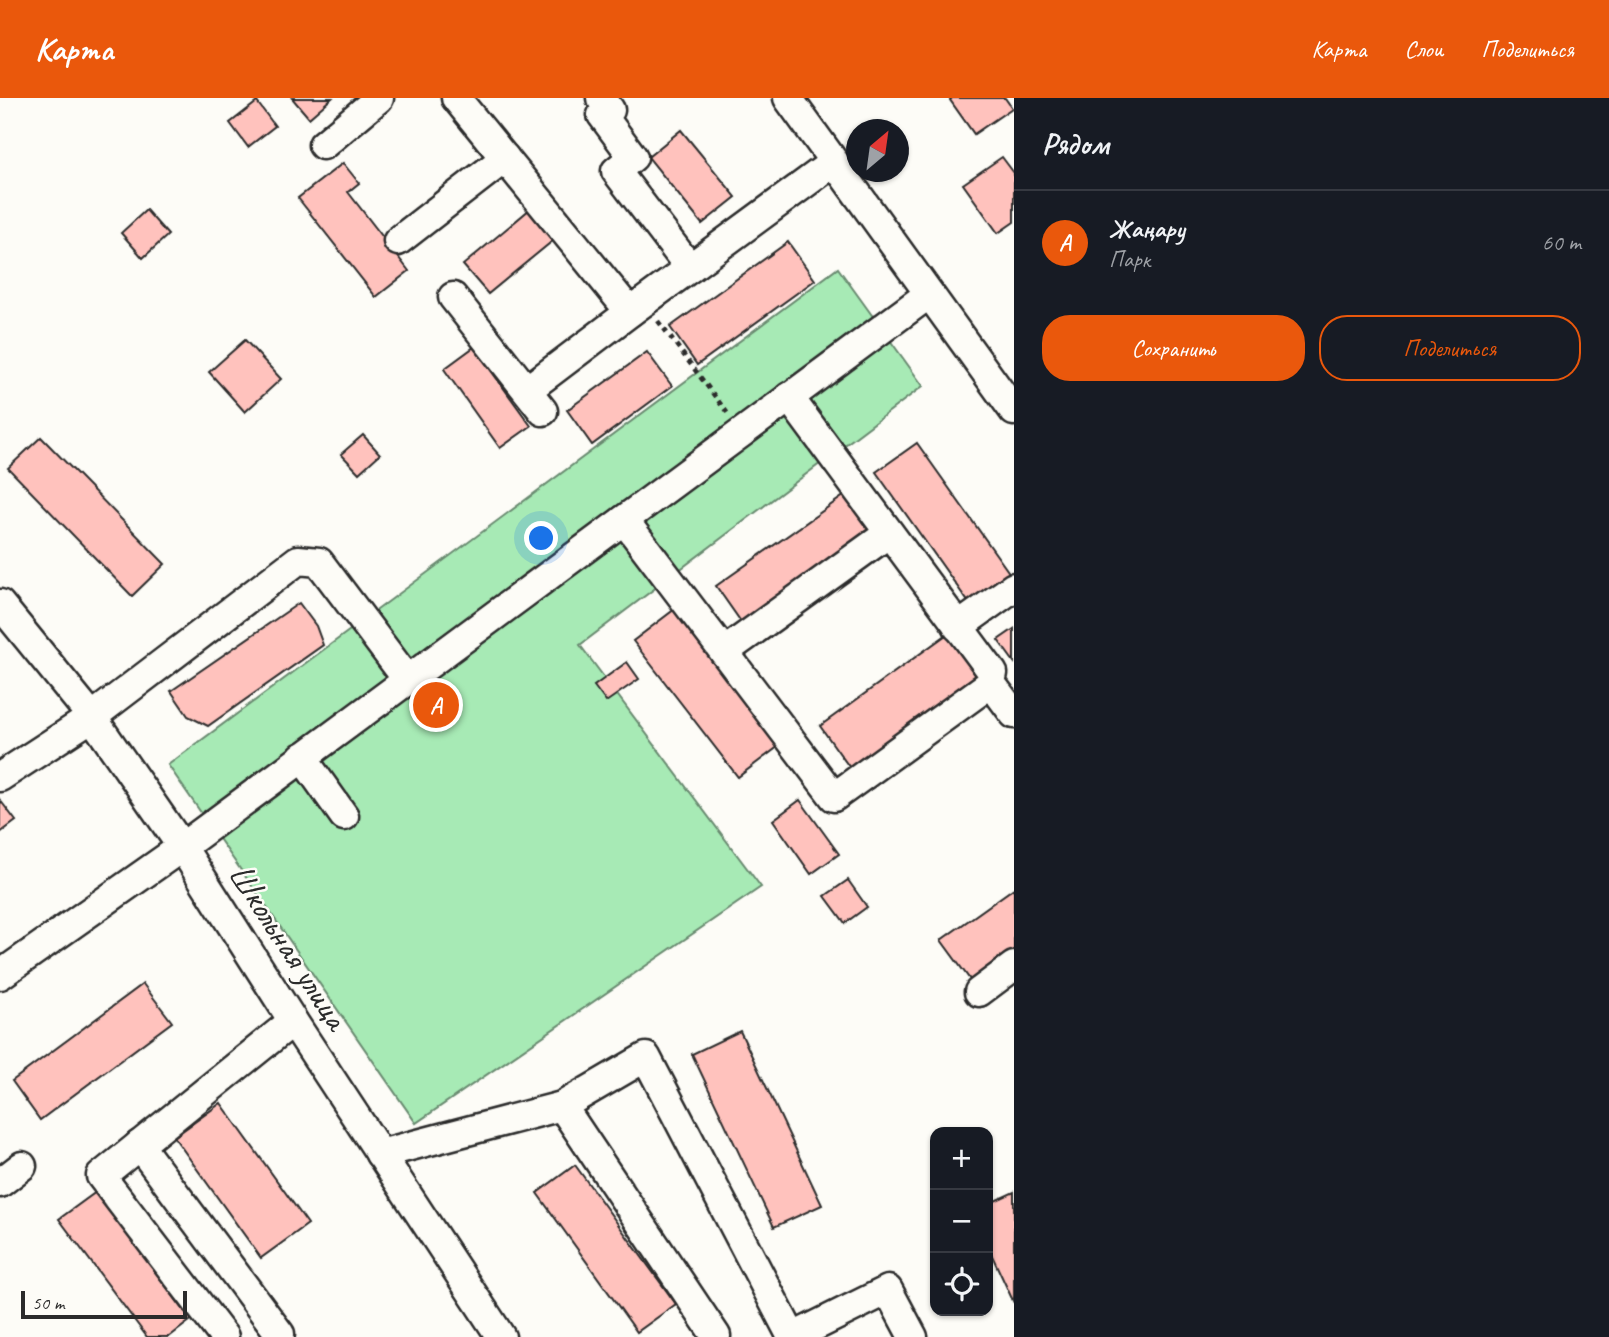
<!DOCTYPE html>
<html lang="ru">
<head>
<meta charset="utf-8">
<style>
	:root { --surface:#171b24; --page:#20242c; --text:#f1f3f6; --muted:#9ea1a6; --line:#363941; --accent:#ea580c }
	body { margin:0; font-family:Caveat,sans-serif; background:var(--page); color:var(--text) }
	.controls { position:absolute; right:21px; bottom:21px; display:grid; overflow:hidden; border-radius:14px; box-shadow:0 2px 5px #0004 }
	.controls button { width:63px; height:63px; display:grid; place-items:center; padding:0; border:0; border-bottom:2px solid var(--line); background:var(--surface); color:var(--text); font:35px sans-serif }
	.compass { position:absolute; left:846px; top:21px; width:63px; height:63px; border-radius:50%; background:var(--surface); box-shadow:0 2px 5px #0004; rotate:29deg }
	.scale { position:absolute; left:21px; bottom:18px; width:166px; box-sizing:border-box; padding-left:7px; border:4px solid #2b2b2b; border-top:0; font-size:19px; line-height:24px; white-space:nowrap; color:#2b2b2b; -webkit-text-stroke:5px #fdfcf7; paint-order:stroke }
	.you { position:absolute; left:542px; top:441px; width:24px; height:24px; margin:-18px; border:5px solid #fff; border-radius:50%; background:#1a73e8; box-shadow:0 0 0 10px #1a73e833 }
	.badge { display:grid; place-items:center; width:46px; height:46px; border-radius:50%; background:var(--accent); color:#fff; font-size:23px; font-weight:700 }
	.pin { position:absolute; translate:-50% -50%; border:4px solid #fff; box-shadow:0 2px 7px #0006 }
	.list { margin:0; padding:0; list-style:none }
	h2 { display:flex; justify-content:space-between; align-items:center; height:91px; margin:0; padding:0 28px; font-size:30px }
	h2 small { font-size:23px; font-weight:400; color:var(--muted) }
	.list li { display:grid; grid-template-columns:46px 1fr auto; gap:21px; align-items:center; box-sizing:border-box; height:105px; padding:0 28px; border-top:2px solid var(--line) }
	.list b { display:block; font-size:26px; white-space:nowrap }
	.list p { margin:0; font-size:23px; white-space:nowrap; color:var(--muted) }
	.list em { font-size:23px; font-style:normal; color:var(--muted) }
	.actions { display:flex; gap:14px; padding:21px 28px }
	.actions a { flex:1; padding:16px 0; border:2px solid var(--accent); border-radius:28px; text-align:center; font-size:24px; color:var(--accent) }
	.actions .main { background:var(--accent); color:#fff }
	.icon { flex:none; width:38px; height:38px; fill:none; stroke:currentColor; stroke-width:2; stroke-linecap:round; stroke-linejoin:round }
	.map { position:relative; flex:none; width:1014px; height:1239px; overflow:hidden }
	header { display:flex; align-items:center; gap:42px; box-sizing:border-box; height:98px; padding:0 35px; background:var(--accent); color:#fff }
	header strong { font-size:33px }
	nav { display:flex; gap:38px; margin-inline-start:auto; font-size:24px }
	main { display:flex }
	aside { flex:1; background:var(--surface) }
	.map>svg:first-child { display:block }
</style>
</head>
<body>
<header>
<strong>Карта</strong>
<nav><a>Карта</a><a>Слои</a><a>Поделиться</a></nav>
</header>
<main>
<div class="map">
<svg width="1014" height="1239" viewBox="0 0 1014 1239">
	<rect width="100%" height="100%" fill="#fdfcf7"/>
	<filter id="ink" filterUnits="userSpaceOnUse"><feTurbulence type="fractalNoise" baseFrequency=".0143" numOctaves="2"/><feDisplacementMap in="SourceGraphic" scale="14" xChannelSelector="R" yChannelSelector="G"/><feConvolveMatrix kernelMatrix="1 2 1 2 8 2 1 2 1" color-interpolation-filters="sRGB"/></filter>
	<g filter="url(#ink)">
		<polygon fill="#a7eab5" stroke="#698a70" stroke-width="2" points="838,170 923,288 580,547 761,789 416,1025 168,667"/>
		<g fill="#ffc2bd" stroke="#2b2b2b" stroke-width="2">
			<polygon points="292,0 332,0 309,20"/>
			<polygon points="952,0 1005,0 1012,10 974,36 950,2"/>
			<polygon points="257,4 275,28 248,49 230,25"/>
			<polygon points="681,32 736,99 702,126 648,59"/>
			<polygon points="1002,59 1014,75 1014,124 998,135 963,86"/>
			<polygon points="343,65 359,85 348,94 409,173 376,199 298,100"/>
			<polygon points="536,106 561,136 488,196 463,167"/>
			<polygon points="146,112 168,137 143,160 121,135"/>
			<polygon points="788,144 815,182 697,267 670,229"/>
			<polygon points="245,242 281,281 245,314 209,274"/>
			<polygon points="474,249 531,328 500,350 444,271"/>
			<polygon points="647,254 672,288 592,347 567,312"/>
			<polygon points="363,337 380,356 359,375 341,356"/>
			<polygon points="41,339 165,466 132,498 8,370"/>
			<polygon points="917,345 1010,476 969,505 876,374"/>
			<polygon points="848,395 876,435 744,528 716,488"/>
			<polygon points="299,505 316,528 323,547 208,628 188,618 171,593"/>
			<polygon points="675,511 779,648 738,679 633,543"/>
			<polygon points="1014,531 1014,564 998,542"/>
			<polygon points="953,532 983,574 850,670 820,628"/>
			<polygon points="627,564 639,581 606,604 594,588"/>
			<polygon points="0,702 16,723 0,735"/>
			<polygon points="800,702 839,756 811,776 773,722"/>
			<polygon points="848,782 867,809 845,825 825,798"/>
			<polygon points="1014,790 1014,852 971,883 941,842"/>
			<polygon points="143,886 172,924 40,1022 12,983"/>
			<polygon points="740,933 822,1107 774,1129 692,956"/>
			<polygon points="221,1005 308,1126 261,1160 174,1039"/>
			<polygon points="575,1067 676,1206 637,1234 537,1095"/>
			<polygon points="96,1094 191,1222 169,1239 147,1239 59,1121"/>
			<polygon points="1014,1094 1014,1205 988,1149 988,1106"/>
		</g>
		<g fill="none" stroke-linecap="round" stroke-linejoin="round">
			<defs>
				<g id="minor">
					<polyline points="456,0 630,214"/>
					<polyline points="601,0 610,12 602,17 633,59 616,73 690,170"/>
					<polyline points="788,0 1014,313"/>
					<polyline points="323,47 379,0"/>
					<polyline points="398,143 505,60"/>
					<polyline points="453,199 543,313"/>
					<polyline points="527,292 630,214 834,64"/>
					<polyline points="789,299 993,575 991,585 1014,616"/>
					<polyline points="624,422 834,699 991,585"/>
					<polyline points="0,506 92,619 182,749 293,923 501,1239"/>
					<polyline points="958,529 1014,489"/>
					<polyline points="724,554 889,435"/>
					<polyline points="302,659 344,718"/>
					<polyline points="0,679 92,619 298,462 319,464 407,581"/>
					<polyline points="0,877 182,749 929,196"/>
					<polyline points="979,894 1014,868"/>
					<polyline points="562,1008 716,1238"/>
					<polyline points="139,1047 280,1236 277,1239"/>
					<polyline points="380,1056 562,1008 646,959 792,1239"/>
					<polyline points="0,1085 22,1068"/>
					<polyline points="224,1239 101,1078 293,923"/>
					<polyline points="793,1239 888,1192 913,1239"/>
				</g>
			</defs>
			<use href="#minor" stroke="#2b2b2b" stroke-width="33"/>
			<polyline stroke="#2b2b2b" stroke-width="4.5" stroke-dasharray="5 5" stroke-linecap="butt" points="658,223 729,317"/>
			<use href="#minor" stroke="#fdfcf7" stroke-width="28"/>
		</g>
	</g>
	<g text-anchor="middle" stroke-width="5" stroke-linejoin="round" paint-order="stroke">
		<g font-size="35" fill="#2b2b2b" stroke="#fdfcf7">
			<text transform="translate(289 848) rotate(57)" y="12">Школьная улица</text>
		</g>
	</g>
</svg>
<div class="controls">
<button>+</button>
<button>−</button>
<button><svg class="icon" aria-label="locate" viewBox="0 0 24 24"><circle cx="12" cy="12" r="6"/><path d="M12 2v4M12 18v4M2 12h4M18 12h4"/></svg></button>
</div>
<svg class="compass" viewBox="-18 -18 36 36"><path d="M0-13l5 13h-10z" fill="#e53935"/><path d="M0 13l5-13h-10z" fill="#9ea1a6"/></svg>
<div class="scale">50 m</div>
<div class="you"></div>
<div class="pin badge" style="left:436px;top:607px">A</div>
</div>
<aside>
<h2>Рядом<small></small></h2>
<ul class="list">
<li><span class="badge">A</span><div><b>Жаңару</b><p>Парк</p></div><em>60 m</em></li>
</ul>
<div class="actions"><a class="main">Сохранить</a><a>Поделиться</a></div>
</aside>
</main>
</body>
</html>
